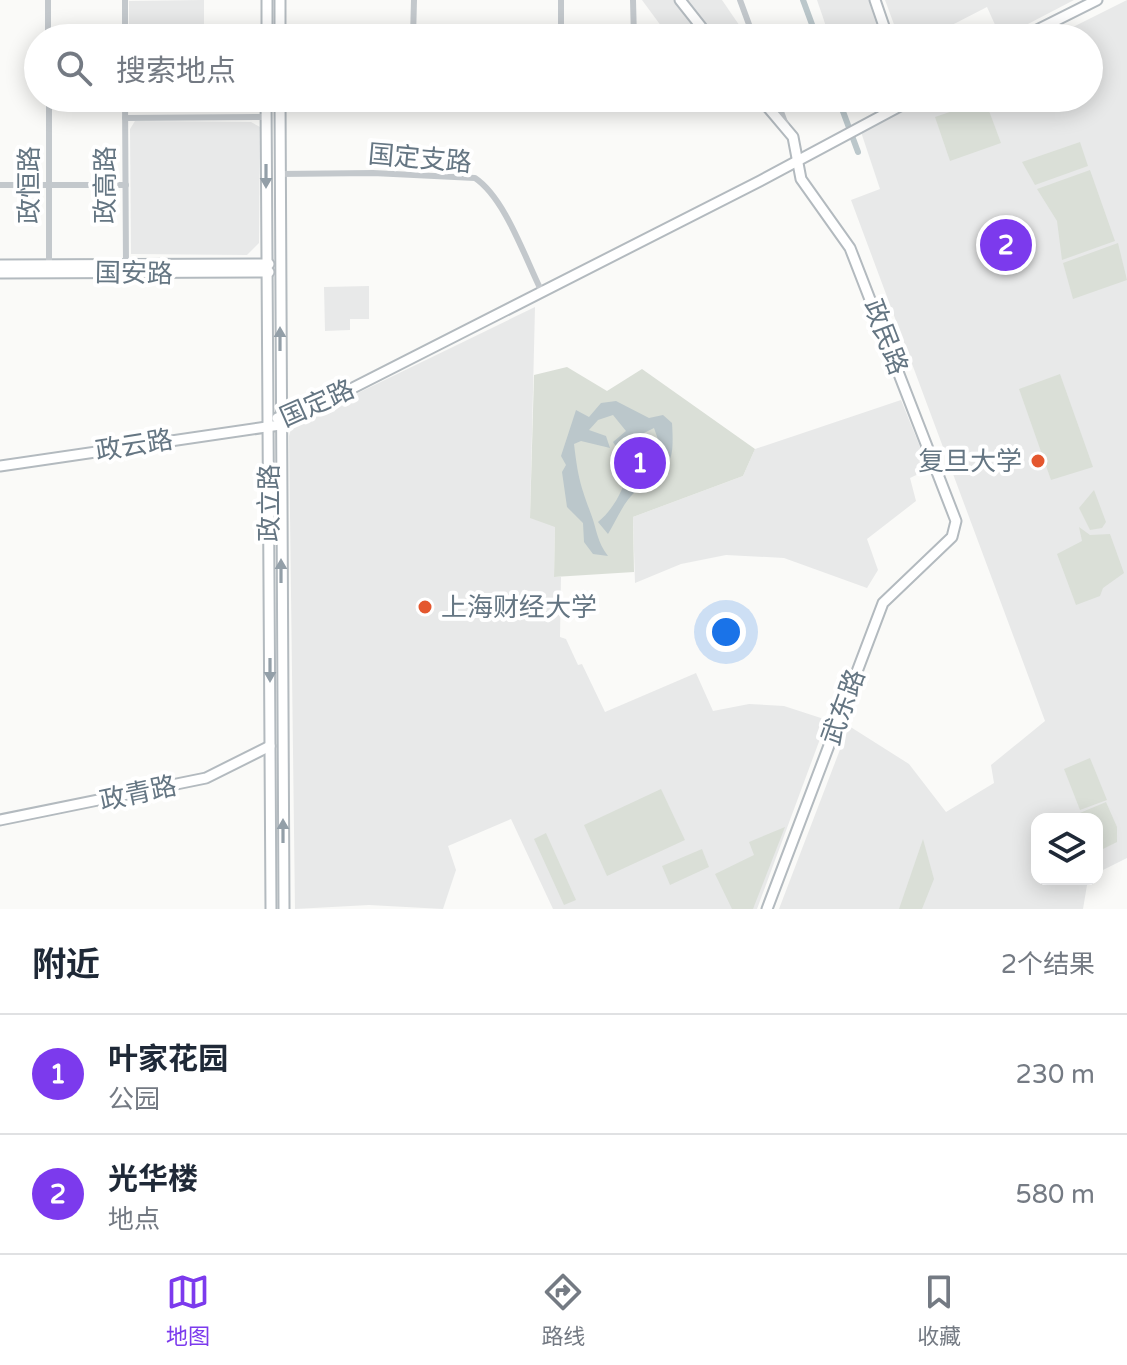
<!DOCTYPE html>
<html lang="zh">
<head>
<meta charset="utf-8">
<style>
	:root { --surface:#fff; --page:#f2f2f3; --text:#1f2937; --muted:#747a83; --line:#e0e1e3; --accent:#7c3aed }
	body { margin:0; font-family:"Varela Round","Noto Sans SC",sans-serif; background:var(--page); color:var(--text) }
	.controls { position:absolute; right:24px; bottom:24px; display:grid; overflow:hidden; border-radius:16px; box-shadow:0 4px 20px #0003 }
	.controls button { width:72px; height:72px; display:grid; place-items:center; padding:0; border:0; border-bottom:2px solid var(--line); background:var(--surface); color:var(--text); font:40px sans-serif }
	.you { position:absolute; left:726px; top:632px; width:28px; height:28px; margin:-20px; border:6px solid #fff; border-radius:50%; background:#1a73e8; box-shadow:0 0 0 12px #1a73e833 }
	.badge { display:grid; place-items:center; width:52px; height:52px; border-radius:50%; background:var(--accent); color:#fff; font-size:26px; font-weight:700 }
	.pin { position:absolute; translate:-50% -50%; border:4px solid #fff; box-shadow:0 2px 8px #0006 }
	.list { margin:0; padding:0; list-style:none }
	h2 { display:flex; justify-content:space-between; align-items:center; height:104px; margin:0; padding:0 32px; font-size:34px }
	h2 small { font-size:26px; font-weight:400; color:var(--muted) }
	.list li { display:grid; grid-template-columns:52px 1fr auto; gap:24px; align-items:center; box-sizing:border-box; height:120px; padding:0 32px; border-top:2px solid var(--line) }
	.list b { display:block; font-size:30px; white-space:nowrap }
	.list p { margin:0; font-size:26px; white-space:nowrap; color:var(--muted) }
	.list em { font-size:26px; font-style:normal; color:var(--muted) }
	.icon { flex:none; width:44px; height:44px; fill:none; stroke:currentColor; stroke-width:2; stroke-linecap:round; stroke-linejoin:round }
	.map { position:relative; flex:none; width:1127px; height:909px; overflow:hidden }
	.search { position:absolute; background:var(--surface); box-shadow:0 4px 20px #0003; left:24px; right:24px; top:24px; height:88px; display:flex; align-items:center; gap:20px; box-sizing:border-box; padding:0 28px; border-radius:44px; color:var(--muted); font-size:30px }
	.sheet { height:344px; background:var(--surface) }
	nav { display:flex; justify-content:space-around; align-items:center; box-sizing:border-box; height:112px; border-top:2px solid var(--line); background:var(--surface); font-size:22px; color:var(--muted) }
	nav a { display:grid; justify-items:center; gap:4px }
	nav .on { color:var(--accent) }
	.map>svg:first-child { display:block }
</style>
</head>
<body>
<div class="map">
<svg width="1127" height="909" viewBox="0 0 1127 909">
	<rect width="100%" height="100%" fill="#fafaf8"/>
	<g fill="#e8e9e9">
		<polygon points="204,0 204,38 129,38 129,1"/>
		<polygon points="642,0 722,0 748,38 670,38"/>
		<polygon points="817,0 869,0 882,38 830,38"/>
		<polygon points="885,0 1074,0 1001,38 987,7 950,26 956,38 899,38"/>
		<polygon points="1127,0 1127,858 1097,873 1097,819 1037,819 1037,879 1088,879 1083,909 779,909 849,726 909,764 946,812 994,783 991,765 1045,721 851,200 880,189 861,132 930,98 1089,98 1089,38 1051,38"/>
		<polygon points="135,121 251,122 260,127 259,243 247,255 131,254 130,129"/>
		<polygon points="369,286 369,319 350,319 350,330 325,331 324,287"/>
		<polygon points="535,307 530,517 555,526 554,577 561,577 560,637 566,639 578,665 582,664 605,712 696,673 713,711 749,704 784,706 827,720 757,909 553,909 511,819 448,846 456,870 443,909 369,905 295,909 289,436 292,425"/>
		<polygon points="901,400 929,469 910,478 916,501 867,539 878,570 867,588 784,558 726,555 681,564 635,583 633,517 743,476 755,449"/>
	</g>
	<g fill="#dadfd7">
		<polygon points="985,100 1001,143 950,161 935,117"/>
		<polygon points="1080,142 1088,166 1035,185 1022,162"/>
		<polygon points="1090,170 1115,241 1062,260 1057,221 1037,189"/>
		<polygon points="1118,243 1127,280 1073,299 1063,263"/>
		<polygon points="567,367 607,391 642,369 755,449 743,476 633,517 634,572 554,577 555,527 530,518 534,375"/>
		<polygon points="1060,374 1093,467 1051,480 1019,389"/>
		<polygon points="1094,490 1106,522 1102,528 1090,530 1079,508"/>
		<polygon points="1079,527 1090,535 1110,534 1124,573 1103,588 1100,596 1076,605 1057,554 1082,541"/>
		<polygon points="1090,758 1107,800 1080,810 1064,769"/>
		<polygon points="661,789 685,840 607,876 584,825"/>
		<polygon points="1106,802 1117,827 1117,842 1097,852 1097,819 1076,819 1075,815"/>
		<polygon points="785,827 753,909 732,909 715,874 754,855 749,842"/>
		<polygon points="546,833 576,900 564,905 534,839"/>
		<polygon points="923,839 934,879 922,909 899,909"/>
		<polygon points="702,849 709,867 670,885 662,866"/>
	</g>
	<path fill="#bbc7cb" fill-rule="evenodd" d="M616 401 649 418 663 415 672 423C675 470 668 464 636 491 624 501 616 521 608 534L598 522C615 508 625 487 629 466L613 442 626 431 613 415 598 420 589 430 606 436 610 448 581 441 574 444C578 477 580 484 591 514 597 530 597 542 608 556L593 554 584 542 583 523 567 507 562 472 566 465 561 456 576 410 589 417 601 403ZM654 428 661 448 657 462 648 460 636 469 624 443Z"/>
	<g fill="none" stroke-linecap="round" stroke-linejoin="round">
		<g stroke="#bbc7cb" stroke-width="6">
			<polyline points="803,0 817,38"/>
			<polyline points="838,98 858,152"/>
		</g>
		<defs>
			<g id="secondary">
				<polyline points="280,0 280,38"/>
				<polyline points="680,0 710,38"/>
				<polyline points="875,0 888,38"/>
				<polyline points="267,38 267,0"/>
				<polyline points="1021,38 1097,0"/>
				<polyline points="266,98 271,909"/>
				<polyline points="280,98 284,909"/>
				<polyline points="760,98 793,137 801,179 850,248 956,521 952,537 883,603 767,909"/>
				<polyline points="0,265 269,264"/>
				<polyline points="0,273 269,272"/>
				<polyline points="277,418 322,397"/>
				<polyline points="0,466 280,425 760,181 915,98"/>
				<polyline points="0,820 206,778 270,746"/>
			</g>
		</defs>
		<use href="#secondary" stroke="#b3babf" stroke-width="13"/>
		<g stroke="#c3c8cc" stroke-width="6">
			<polyline points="48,0 48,38"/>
			<polyline points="125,0 125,38"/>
			<polyline points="633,0 634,38"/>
			<polyline points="740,0 754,38"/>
			<polyline points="413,38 414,0"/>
			<polyline points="561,38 561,0"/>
			<polyline points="49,98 49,266"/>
			<polyline points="125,98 126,266"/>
			<polyline points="655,98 678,103 705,98"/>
			<polyline points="776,98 786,125"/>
			<polyline points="125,118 266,117"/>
			<path d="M280 174 373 173 475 178C505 198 525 258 541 290"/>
			<polyline points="0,185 126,185"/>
		</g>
		<use href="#secondary" stroke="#fff" stroke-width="9"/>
	</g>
	<defs><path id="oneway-solid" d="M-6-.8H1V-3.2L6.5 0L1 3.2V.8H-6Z" transform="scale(2)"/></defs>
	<g fill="#939fa8">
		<use href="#oneway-solid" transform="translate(266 176) rotate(90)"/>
		<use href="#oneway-solid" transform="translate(280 339) rotate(-90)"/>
		<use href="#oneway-solid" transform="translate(281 571) rotate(-90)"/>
		<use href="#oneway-solid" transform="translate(270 670) rotate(90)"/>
		<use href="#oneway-solid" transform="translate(283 831) rotate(-90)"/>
	</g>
	<g fill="#e4572e" stroke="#fff" stroke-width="3">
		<circle cx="1038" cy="461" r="8"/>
		<circle cx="425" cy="607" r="8"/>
	</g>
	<g text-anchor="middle" stroke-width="8" stroke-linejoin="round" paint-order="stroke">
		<g font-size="26" fill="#657683" stroke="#fff">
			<text transform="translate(420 158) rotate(5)" y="9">国定支路</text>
			<text transform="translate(29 185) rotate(-90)" y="9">政恒路</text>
			<text transform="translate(105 185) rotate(-90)" y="9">政高路</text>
			<text transform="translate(134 273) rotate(1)" y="9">国安路</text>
			<text transform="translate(886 337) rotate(69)" y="9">政民路</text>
			<text transform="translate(317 403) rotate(-24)" y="9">国定路</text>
			<text transform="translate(134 445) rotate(-9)" y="9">政云路</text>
			<text transform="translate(269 503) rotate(-90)" y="9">政立路</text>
			<text transform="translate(843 707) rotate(-70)" y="9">武东路</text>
			<text transform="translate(138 793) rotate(-12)" y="9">政青路</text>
		</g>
		<g font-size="26" fill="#657683" stroke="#fff" text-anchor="end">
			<text x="1022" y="470">复旦大学</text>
			<text x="441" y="616" text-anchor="start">上海财经大学</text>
		</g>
	</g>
</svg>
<div class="controls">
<button><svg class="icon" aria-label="layers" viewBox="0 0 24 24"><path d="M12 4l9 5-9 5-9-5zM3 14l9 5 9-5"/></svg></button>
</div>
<div class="you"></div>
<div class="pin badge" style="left:640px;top:463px">1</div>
<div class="pin badge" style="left:1006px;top:245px">2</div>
<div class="search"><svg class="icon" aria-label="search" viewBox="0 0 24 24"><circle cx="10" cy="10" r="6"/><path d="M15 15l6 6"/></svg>搜索地点</div>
</div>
<section class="sheet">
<h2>附近<small>2个结果</small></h2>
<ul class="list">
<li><span class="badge">1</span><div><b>叶家花园</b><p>公园</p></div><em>230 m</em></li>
<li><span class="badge">2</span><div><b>光华楼</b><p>地点</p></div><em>580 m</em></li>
</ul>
</section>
<nav>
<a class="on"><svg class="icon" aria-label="map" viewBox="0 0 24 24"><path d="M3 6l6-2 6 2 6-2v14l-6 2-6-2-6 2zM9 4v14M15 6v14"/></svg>地图</a>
<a><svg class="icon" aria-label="directions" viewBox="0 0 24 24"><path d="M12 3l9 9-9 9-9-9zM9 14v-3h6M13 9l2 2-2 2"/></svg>路线</a>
<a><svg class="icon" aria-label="saved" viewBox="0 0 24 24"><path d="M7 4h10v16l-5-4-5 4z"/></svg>收藏</a>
</nav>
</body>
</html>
